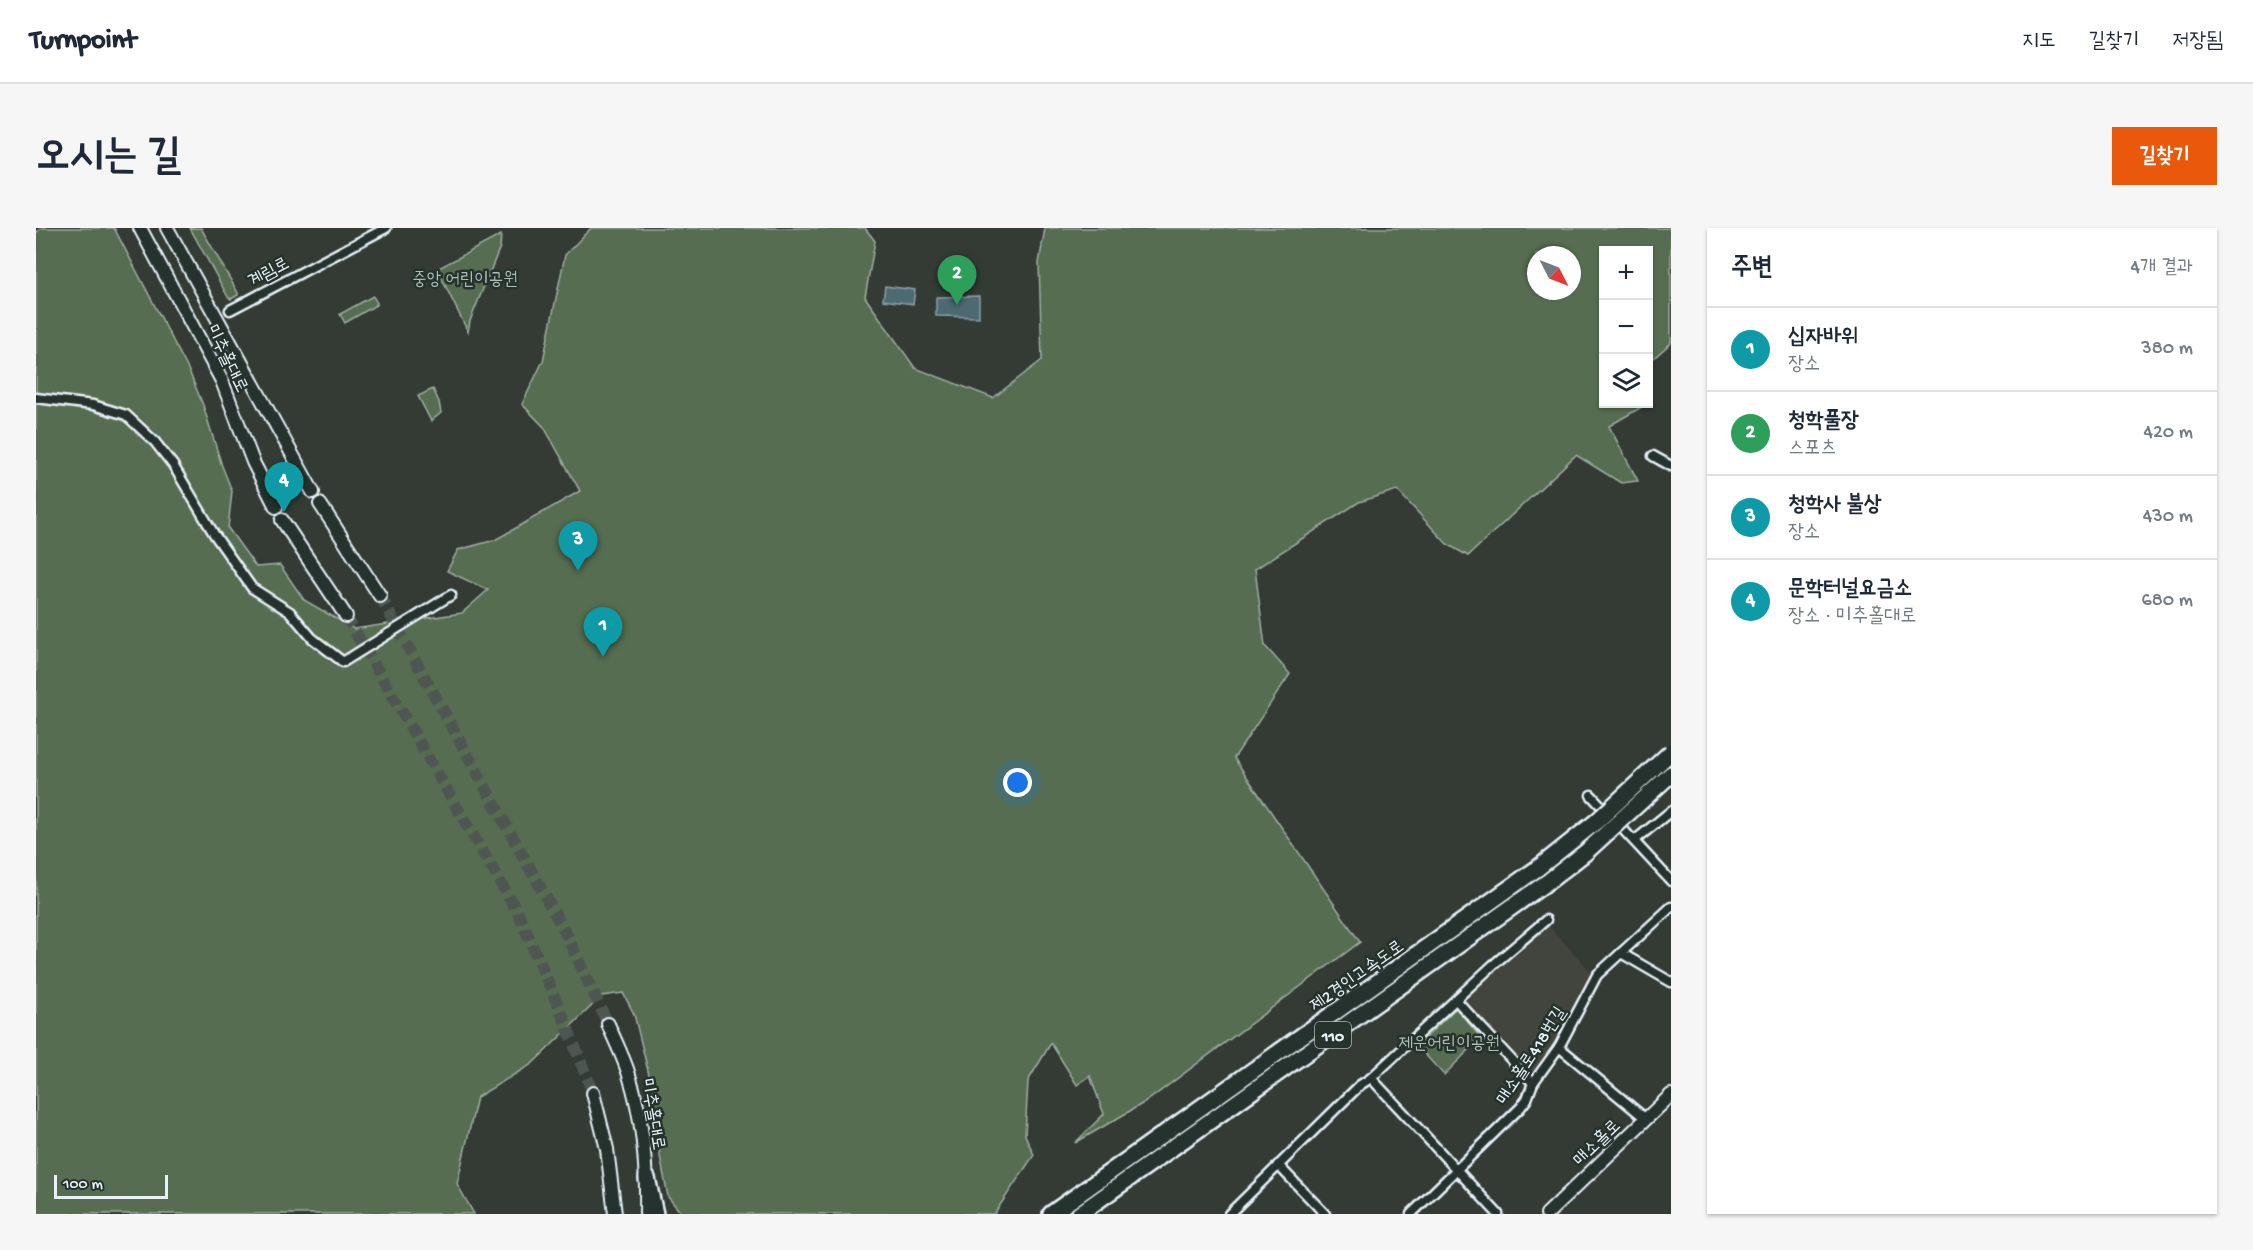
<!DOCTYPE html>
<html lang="ko">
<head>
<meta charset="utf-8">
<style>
	:root { --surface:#fff; --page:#f6f6f7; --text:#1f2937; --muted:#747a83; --line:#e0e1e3; --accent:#ea580c }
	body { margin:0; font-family:"Gochi Hand","Poor Story",sans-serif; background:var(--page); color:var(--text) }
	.controls { position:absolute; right:18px; top:18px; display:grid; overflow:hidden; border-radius:0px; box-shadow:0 2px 4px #0004 }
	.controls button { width:54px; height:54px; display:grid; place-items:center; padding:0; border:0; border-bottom:2px solid var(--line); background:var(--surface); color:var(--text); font:30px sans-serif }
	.compass { position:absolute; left:1491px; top:18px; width:54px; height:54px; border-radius:50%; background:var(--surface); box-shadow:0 2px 4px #0004; rotate:132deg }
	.scale { position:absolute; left:18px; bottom:15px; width:114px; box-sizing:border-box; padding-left:6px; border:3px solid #e8f1f8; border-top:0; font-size:16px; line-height:21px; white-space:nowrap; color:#e8f1f8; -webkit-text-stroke:4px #26332d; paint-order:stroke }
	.you { position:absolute; left:982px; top:555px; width:21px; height:21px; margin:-15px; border:4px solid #fff; border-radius:50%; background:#1a73e8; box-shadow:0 0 0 9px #1a73e833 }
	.badge { display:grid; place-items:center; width:39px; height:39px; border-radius:50%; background:var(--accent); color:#fff; font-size:20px; font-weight:700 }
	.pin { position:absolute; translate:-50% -50px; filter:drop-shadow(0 2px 3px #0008) }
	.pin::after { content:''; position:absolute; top:32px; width:21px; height:18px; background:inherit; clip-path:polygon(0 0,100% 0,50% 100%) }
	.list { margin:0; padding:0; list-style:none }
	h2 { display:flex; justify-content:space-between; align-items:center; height:78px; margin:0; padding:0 24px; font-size:26px }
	h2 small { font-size:20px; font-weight:400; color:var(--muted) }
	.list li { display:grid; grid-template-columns:39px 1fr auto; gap:18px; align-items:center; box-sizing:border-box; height:84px; padding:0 24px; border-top:2px solid var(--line) }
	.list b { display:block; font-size:22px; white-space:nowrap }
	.list p { margin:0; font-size:20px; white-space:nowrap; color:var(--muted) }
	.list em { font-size:20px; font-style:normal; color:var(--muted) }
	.icon { flex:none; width:33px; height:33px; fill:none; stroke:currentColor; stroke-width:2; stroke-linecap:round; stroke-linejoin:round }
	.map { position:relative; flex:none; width:1635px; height:986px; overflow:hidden; border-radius:0px }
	header { display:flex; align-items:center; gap:36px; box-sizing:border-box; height:84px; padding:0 30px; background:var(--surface); border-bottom:2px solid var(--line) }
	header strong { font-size:28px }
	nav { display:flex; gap:33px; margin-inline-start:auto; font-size:21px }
	.intro { display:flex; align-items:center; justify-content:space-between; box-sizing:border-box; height:144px; padding:0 36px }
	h1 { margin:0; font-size:42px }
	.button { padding:15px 27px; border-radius:0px; background:var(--accent); color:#fff; font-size:21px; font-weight:700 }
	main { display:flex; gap:36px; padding:0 36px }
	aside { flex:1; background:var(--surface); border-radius:0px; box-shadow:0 2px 4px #0004 }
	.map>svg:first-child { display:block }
</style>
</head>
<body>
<header>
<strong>Turnpoint</strong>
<nav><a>지도</a><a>길찾기</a><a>저장됨</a></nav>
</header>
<div class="intro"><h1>오시는 길</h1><a class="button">길찾기</a></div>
<main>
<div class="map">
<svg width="1635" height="986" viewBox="0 0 1635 986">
	<rect width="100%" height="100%" fill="#333b34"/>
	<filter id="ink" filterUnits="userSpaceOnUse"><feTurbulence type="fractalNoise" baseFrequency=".0167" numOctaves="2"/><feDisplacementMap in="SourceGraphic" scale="12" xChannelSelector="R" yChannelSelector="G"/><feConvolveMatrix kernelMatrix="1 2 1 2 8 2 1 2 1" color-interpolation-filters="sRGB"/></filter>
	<g filter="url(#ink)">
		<polygon fill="#43453d" points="1510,695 1557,746 1518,816 1495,847 1425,771"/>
		<g fill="#576d51" stroke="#a0afa4" stroke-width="1.5" fill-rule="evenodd">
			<path d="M5 0H78L153 143 167 177 186 238 196 263 192 300 220 339 244 337 268 372 318 401 426 385 452 362 411 343 422 322 459 312 544 263 508 199 486 176 507 133 529 27 555 0H829L839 13 829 69 879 140 957 170 1006 132 1003 35 1009 0H1635V115L1613 134 1612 22H1568V176H1608L1609 177 1573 198 1602 253 1585 255 1540 227 1432 328 1411 316 1361 262 1323 274 1219 341 1229 418 1254 446 1198 530 1324 714 1111 873 1039 915 1068 886 1054 848 1041 857 1015 815 992 853 989 907 998 927 958 986H646L632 969 624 928 616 859 598 786 587 765 566 768 496 836 441 869 421 956 438 986H0V5ZM1500 27H1536V63H1500Z"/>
			<polygon points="154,0 165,0 202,65 202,67 195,71 192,69"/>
			<polygon points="465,7 464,19 434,93 432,104 401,41"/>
			<polygon points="337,68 341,75 340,77 309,95 304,86"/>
			<polygon points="397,161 403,174 405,185 395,193 382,168"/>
			<polygon points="1420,780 1445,810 1408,847 1381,818"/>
		</g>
		<g fill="#4d6a73" stroke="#8ba0a8" stroke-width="1.5">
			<polygon points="849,58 879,62 877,76 847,72"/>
			<polygon points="943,68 943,89 900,88 900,69"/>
		</g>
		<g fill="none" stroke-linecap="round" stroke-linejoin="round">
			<g stroke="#4e5651" stroke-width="12" stroke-dasharray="12 6" stroke-linecap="butt">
				<polyline points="344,368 530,706 572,796"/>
				<polyline points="310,388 483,687 528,791 557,865"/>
			</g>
			<defs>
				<g id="street">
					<polyline points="194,82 350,0"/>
					<polyline points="0,170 57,177 90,187 119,214 137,237 178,306 216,360 254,384 276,410 307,434 415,367"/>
					<polyline points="1617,228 1635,238"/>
					<polyline points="1555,567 1635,653"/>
					<polyline points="1598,613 1635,583"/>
					<polyline points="1585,725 1635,754"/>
					<polyline points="1420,772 1497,855"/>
					<polyline points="1523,819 1610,891"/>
					<polyline points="1335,850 1462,986"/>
					<polyline points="1242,937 1289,986"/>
					<polyline points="1193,986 1324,857 1335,850 1457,737 1510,692"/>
					<polyline points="1375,986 1484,880 1491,871 1497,855 1523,819 1561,747 1635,679"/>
				</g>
				<g id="secondary">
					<polyline points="104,0 186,153 217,234 240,279"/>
					<polyline points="131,0 277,264"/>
					<polyline points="284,276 344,368"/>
					<polyline points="246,292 310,388"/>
					<path d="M572 796C579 813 588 830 593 847 607 891 611 940 610 986"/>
					<polyline points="557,865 571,921 579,986"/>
					<polyline points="1511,986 1635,867"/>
				</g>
				<g id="highway">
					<polyline points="611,950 619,986"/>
					<polyline points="1015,986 1502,640"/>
					<polyline points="1043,986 1514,652"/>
				</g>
			</defs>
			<use href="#street" stroke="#e8f1f8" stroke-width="13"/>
			<use href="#secondary" stroke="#e8f1f8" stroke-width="16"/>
			<use href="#highway" stroke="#e8f1f8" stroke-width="20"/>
			<use href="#street" stroke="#26332d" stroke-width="8"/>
			<use href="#secondary" stroke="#26332d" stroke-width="12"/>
			<use href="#highway" stroke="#26332d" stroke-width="15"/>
			<defs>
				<g id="highway-bridge">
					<polyline points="1502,640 1561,593 1635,524"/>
					<polyline points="1514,652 1550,624 1635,546"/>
				</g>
			</defs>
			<use href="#highway-bridge" stroke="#e8f1f8" stroke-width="20" stroke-linecap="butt"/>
			<use href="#highway-bridge" stroke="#26332d" stroke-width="15"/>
		</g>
	</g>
	<g text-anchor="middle" stroke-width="5" stroke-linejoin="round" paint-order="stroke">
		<rect fill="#26332d" stroke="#aeb8bb" stroke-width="1.5" x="1279" y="794" width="36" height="26" rx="4.5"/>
		<g font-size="16" font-weight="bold" fill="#e8f1f8">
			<text x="1297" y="813">110</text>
		</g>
		<g font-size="18" fill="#e8f1f8" stroke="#26332d">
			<text transform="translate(232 43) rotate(-28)" y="6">계림로</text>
			<text transform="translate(192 130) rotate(64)" y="6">미추홀대로</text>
			<text transform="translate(1320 747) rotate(-35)" y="6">제2경인고속도로</text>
			<text transform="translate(1494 827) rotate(-57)" y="6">매소홀로418번길</text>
			<text transform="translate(618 886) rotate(80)" y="6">미추홀대로</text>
			<text transform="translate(1560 914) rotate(-44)" y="6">매소홀로</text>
		</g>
		<g font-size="18" fill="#aebcb5" stroke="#26332d">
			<text x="429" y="56">중앙 어린이공원</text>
			<text x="1413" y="820">제운어린이공원</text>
		</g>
	</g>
</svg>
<div class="controls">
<button>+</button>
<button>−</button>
<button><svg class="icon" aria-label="layers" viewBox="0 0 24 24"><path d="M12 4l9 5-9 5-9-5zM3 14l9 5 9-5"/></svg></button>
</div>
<svg class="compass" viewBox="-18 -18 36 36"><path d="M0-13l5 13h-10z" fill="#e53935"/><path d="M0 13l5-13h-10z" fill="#747a83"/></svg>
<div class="scale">100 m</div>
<div class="you"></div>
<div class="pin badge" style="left:567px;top:429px;background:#0f9aa8">1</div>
<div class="pin badge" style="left:921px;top:77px;background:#2e9e5b">2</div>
<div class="pin badge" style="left:542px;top:343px;background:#0f9aa8">3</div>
<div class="pin badge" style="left:248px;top:284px;background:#0f9aa8">4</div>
</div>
<aside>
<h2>주변<small>4개 결과</small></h2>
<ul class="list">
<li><span class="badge" style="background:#0f9aa8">1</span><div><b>십자바위</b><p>장소</p></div><em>380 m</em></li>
<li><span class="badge" style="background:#2e9e5b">2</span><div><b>청학풀장</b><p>스포츠</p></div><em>420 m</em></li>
<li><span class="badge" style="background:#0f9aa8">3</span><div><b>청학사 불상</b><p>장소</p></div><em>430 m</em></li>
<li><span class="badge" style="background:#0f9aa8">4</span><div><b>문학터널요금소</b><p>장소 · 미추홀대로</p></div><em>680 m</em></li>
</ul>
</aside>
</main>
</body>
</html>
